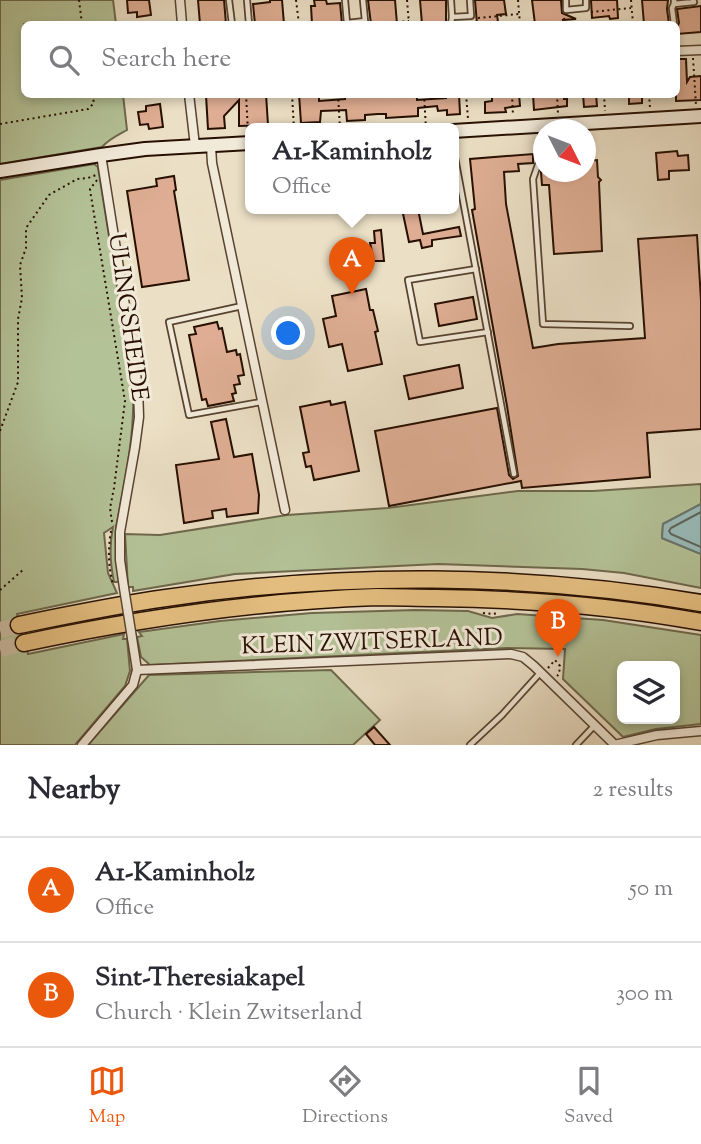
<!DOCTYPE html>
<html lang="en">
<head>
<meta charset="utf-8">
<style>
	:root { --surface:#fff; --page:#f7f7f7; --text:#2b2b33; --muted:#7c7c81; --line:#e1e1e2; --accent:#ea580c }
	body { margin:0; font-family:"Sorts Mill Goudy",serif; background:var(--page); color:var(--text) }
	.controls { position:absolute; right:21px; bottom:21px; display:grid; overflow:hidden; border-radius:10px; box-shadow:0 4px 10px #0003 }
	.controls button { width:63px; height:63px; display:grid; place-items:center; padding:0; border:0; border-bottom:2px solid var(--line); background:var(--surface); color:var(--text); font:35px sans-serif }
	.compass { position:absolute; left:533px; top:119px; width:63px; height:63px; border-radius:50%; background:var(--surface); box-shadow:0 4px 10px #0003; rotate:132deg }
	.you { position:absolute; left:289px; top:334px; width:24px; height:24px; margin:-18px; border:5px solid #fff; border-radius:50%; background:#1a73e8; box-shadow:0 0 0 10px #1a73e833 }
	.badge { display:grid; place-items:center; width:46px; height:46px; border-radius:50%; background:var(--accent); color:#fff; font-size:23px; font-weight:700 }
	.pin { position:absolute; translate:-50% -58px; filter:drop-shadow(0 2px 4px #0008) }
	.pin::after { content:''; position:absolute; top:37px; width:24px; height:21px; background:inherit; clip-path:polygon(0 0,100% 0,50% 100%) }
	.popup { position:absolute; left:245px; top:123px; width:214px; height:91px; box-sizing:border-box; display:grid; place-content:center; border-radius:10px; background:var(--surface); filter:drop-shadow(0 2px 5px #0005); font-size:23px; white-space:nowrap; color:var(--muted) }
	.popup b { font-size:26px; color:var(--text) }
	.popup::after { content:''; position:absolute; left:50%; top:100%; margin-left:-14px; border:14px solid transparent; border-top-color:var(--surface) }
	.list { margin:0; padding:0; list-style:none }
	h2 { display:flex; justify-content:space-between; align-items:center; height:91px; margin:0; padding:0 28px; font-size:30px }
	h2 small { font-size:23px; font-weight:400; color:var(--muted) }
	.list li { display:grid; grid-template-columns:46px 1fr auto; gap:21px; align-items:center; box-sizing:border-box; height:105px; padding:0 28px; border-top:2px solid var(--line) }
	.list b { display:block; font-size:26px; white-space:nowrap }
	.list p { margin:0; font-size:23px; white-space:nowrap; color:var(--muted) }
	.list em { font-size:23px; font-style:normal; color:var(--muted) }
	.icon { flex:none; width:38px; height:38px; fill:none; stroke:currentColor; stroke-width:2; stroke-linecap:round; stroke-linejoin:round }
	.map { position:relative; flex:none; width:701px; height:745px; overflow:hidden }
	.search { position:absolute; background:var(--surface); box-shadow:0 4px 10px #0003; left:21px; right:21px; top:21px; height:77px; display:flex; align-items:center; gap:18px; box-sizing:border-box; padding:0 24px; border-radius:10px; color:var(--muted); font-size:26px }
	.sheet { height:301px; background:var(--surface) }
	nav { display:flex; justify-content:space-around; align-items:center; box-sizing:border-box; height:98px; border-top:2px solid var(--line); background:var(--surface); font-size:19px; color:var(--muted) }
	nav a { display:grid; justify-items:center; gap:4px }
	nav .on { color:var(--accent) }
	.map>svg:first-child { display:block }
</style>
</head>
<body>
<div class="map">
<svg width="701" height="745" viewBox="0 0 701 745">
	<rect width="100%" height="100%" fill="#ebdfc5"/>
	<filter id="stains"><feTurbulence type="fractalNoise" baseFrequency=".00286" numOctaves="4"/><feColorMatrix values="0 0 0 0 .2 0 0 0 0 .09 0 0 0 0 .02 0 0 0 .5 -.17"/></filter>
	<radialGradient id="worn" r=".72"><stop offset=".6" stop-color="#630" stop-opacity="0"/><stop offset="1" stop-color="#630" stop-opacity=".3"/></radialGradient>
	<g fill="#b4c297" stroke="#6e684c" stroke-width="2" fill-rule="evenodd">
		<path d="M0 0H113L116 24H24V94L123 95 127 130C118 135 109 139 102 147L0 164Z"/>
		<path d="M94 164 98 167 133 387C135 433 126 477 117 522 113 542 119 562 119 582H114C110 563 109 546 113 527L104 533 108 573 117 593 17 614 28 654 124 634 123 639H127L130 671 125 686 75 745H0V180Z"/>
		<polygon points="701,484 701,504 663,524 662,538 701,554 701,588 624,573 582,569 438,564 235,574 133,591 133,587 128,587 125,534 160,535 287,515 388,508 518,491 593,491"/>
		<path d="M415 610 468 611 492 618 517 614 603 620 701 635V724L656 729 623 737 563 679 565 649 507 648 150 665 141 657 137 637 142 636 139 632 220 621 312 613ZM622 666H675V719H622Z"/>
		<polygon points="331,670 380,720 353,745 88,745 149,675"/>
	</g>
	<polygon fill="#99bcba" stroke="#6b7770" stroke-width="2" points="701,504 701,554 662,538 663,524"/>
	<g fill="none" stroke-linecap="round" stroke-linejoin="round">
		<polyline stroke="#60665d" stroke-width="2" points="701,512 671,528 669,531 671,534 701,547"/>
	</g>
	<g fill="#dead93" stroke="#270f00" stroke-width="2">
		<polygon points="127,0 149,0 151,15 137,17 137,12 128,13"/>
		<polygon points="198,0 224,0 226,24 200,24"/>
		<polygon points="270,0 282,0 284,24 255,24 253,4 270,2"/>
		<polygon points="314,0 326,0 327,4 340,3 342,24 312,24 311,6 315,6"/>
		<polygon points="368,0 395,0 397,24 371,24"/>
		<polygon points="420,0 446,0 446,24 422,24"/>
		<polygon points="475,0 504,0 506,14 497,15 498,22 477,24"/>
		<polygon points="532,0 561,0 562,13 576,19 563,20 564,24 535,24"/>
		<polygon points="591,0 617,0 618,18 610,19 609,16 592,18"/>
		<polygon points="642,0 668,0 667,9 669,24 644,24"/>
		<polygon points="701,6 701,32 677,34 677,28 679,23 677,9"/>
		<polygon points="676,59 686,59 687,82 690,77 701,76 701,100 676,101"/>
		<polygon points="266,94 268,125 239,126 239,100 224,116 225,128 208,129 206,95"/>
		<polygon points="299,94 319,94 319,101 345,99 345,94 417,94 417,100 446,98 446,94 459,94 460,114 447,115 447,110 438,111 437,106 418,108 418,116 386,118 386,114 378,114 365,115 365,120 347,121 346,110 321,111 320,122 301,123"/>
		<polygon points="492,94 519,94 520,106 505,108 506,112 485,113 485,102 492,101"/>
		<polygon points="533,94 564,95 564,99 567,99 567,106 534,110"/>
		<polygon points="583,94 596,94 597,106 584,107"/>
		<polygon points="629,94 642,94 642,103 629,104"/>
		<polygon points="160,104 163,127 149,129 148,124 140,125 138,112 146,111 146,106"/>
		<polygon points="677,151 678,156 688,155 689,170 669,171 669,179 658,180 656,153"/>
		<polygon points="533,154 533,163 518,164 519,171 504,172 506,204 533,348 558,344 645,338 638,239 697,235 701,300 701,429 647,433 650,477 522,488 521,481 389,506 375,431 497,408 509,475 513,479 518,476 507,406 472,210 475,209 470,159"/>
		<polygon points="597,160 598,177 601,180 599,182 602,251 554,254 549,185 542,185 541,172 585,172 585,161"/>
		<polygon points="174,176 176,190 174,191 189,280 142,287 127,191 157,186 156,179"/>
		<polygon points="402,209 418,209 423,234 459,227 461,236 432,240 432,246 422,248 420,240 409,242"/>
		<polygon points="381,230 384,261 374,261 370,243 375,243 374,231"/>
		<polygon points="366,289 370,310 373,310 378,331 375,332 382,364 348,371 342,344 329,347 323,319 336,316 332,296"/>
		<polygon points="473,297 477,319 439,326 435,304"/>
		<polygon points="217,322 219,329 222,328 227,352 236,350 237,355 240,354 244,375 238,376 240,384 234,385 236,393 232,394 234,401 208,406 206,399 202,400 189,335 196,334 194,327"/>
		<polygon points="459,365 463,388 409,399 404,376"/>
		<polygon points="330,401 331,405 345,402 359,471 314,480 311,466 306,467 303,453 309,452 300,407"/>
		<polygon points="226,419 234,457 252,454 259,495 258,513 227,517 226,509 212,511 213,518 184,523 176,465 219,459 211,422"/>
		<polygon points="374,727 390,745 375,745 366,734"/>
	</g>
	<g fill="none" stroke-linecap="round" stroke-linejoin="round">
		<g stroke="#cec0a7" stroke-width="16" stroke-dasharray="16 8" stroke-linecap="butt">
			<polyline points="0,630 19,625"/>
			<polyline points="0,649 24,643"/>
		</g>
		<defs>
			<g id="lane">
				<polyline points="229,0 232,24"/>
				<polyline points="247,0 249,24"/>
				<polyline points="345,0 347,23 365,21 363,0"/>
				<polyline points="451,0 452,17 471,16 470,0"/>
				<polyline points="566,0 566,10 586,8 586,0"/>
				<polyline points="674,0 674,4 694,2 693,0"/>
				<polyline points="451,24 452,17"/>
				<polyline points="674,24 672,8 674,4"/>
				<polyline points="541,126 541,156 533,179 543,324 630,326"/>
				<polyline points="453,147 514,474"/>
				<polyline points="476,269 408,280 420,342 488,332"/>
				<polyline points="242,306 169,322 189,415 261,402"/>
				<polyline points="470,745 502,715 540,673"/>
				<polyline points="576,745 595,725"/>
			</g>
			<g id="street">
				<polyline points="180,0 182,24"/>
				<polyline points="676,51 701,50"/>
				<polyline points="189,94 195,146"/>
				<polyline points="211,146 212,163 285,510"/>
				<polyline points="101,155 138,387 139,417 135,447 120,532 120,560 124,588"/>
				<polyline points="137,670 511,654 523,657 534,666 615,745"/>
				<polyline points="82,745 133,685 137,670 132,638"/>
				<polyline points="614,745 657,735 701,731"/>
			</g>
			<g id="secondary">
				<polyline points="453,131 701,116"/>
				<polyline points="0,171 101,155 145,149 250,143"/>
			</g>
			<g id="highway">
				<path d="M19 625C68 615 116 605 166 598 341 572 526 573 701 603"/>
				<path d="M24 643C141 618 258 601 377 597 397 597 417 598 436 598 524 599 614 606 701 622"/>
			</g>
		</defs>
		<use href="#lane" stroke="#584331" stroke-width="8"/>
		<use href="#street" stroke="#584331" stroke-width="11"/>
		<use href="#secondary" stroke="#270f00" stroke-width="16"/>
		<use href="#highway" stroke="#270f00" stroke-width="19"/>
		<g stroke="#270f00" stroke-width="2" stroke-dasharray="2 3.5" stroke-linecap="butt">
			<polyline points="79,0 82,24"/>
			<polyline points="296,0 299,24"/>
			<polyline points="407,0 409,24"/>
			<polyline points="518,0 520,24"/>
			<polyline points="631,0 633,24"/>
			<polyline points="591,12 631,8"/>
			<polyline points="478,18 519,14"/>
			<polyline points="564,18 565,24"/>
			<polyline points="375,24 409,21"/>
			<polyline points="693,58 696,105"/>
			<polyline points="246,94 248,132"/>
			<polyline points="292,94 294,129"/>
			<polyline points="338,94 340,129"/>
			<polyline points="424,94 426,129"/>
			<polyline points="466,94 468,119"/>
			<polyline points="512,94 513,116"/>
			<polyline points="557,94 558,114"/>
			<polyline points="604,94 605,111"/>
			<polyline points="649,94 650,108"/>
			<polyline points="0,124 88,109 94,103 92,94"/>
			<polyline points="360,129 445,124"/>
			<polyline points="97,180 90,189 91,196 125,401 114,488 110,508 112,522"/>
			<polyline points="0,431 18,382 18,319 22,298 20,265 26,248 26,228 49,195 77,179 88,178 96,175"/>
			<path d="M111 531C108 548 108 567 113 584"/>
			<polyline points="0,590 24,569"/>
			<polyline points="483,613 493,614 498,613"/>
			<polyline points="548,668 555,660 560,666 559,674 557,676"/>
		</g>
		<use href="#lane" stroke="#f2ead9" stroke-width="4.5"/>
		<use href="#street" stroke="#f2ead9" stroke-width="8"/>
		<use href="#secondary" stroke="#f2ead9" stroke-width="12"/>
		<use href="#highway" stroke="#e6c082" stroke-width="16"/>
		<defs>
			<polyline id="street-bridge" points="124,588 132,638"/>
		</defs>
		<use href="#street-bridge" stroke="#584331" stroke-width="11" stroke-linecap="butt"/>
		<use href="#street-bridge" stroke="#f2ead9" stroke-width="8"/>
	</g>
	<g text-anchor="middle" stroke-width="6" stroke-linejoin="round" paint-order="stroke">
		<g font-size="24" fill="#270f00" stroke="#f2ead9">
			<text transform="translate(129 317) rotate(82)" y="8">ULINGSHEIDE</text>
			<text transform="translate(372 641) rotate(-2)" y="8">KLEIN ZWITSERLAND</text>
		</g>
	</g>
	<rect width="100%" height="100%" filter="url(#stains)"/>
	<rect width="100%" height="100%" fill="url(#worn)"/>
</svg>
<div class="controls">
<button><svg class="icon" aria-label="layers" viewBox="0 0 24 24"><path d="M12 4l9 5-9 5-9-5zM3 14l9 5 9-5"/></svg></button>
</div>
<svg class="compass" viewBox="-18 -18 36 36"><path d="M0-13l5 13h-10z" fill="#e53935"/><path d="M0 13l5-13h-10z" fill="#7c7c81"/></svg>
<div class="you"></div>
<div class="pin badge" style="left:352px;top:295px">A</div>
<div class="popup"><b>A1-Kaminholz</b>Office</div>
<div class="pin badge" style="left:558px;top:657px">B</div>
<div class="search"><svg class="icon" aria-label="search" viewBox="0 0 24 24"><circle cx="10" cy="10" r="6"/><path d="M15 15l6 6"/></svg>Search here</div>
</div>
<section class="sheet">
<h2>Nearby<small>2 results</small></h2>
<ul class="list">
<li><span class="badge">A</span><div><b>A1-Kaminholz</b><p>Office</p></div><em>50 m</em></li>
<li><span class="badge">B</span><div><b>Sint-Theresiakapel</b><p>Church · Klein Zwitserland</p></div><em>300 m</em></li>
</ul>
</section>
<nav>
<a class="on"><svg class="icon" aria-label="map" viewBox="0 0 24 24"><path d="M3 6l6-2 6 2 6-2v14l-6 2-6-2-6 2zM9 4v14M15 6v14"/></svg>Map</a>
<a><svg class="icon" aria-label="directions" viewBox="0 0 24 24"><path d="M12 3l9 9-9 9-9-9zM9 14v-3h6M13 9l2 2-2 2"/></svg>Directions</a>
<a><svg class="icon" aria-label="saved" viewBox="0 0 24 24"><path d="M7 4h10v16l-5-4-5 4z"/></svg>Saved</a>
</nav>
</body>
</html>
